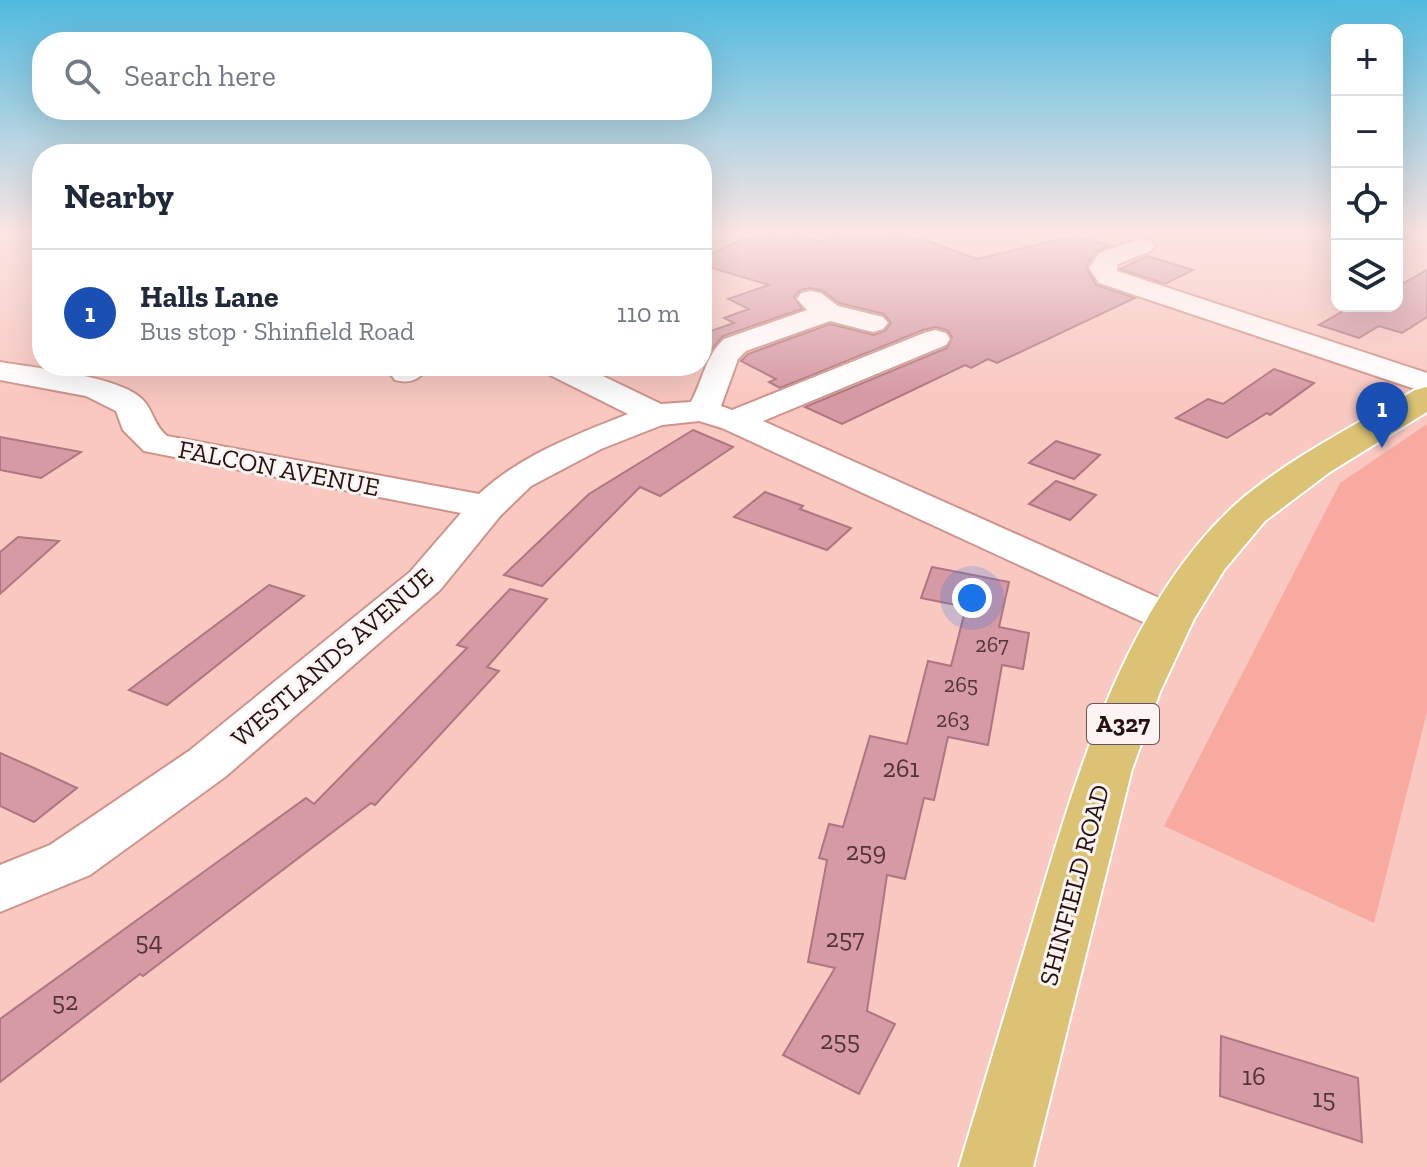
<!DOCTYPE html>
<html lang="en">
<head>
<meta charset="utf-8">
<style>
	:root { --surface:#fff; --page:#f2f2f3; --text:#1f2937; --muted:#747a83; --line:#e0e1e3; --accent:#d93025 }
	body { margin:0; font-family:"Zilla Slab",serif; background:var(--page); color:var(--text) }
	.controls { position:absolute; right:24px; top:24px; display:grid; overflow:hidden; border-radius:16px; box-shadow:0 8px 32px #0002 }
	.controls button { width:72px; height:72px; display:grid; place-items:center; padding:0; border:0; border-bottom:2px solid var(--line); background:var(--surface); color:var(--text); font:40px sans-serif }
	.you { position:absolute; left:972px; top:598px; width:28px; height:28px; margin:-20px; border:6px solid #fff; border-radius:50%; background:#1a73e8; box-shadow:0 0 0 12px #1a73e833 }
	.badge { display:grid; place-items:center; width:52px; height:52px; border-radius:50%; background:var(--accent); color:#fff; font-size:26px; font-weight:700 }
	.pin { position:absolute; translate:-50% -66px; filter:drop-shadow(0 2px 4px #0008) }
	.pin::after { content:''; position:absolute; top:42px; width:28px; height:24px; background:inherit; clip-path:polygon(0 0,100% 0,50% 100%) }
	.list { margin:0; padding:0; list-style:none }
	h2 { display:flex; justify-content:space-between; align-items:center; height:104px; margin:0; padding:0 32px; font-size:34px }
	h2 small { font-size:26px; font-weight:400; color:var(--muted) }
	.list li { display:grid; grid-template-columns:52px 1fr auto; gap:24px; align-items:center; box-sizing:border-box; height:128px; padding:0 32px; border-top:2px solid var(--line) }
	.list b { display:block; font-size:30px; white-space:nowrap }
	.list p { margin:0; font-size:26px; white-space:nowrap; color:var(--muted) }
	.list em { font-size:26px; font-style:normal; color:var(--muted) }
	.icon { flex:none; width:44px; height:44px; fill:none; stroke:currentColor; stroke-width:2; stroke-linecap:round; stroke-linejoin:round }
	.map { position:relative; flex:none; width:1427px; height:1167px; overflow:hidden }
	.search { position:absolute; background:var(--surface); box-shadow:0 8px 32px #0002; left:32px; top:32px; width:680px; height:88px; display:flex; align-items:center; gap:20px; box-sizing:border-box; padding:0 28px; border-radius:32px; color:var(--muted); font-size:30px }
	.panel { position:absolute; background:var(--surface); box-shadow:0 8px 32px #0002; left:32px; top:144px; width:680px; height:232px; border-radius:32px }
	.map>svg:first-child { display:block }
</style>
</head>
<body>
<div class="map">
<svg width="1427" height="1167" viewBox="0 0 1427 1167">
	<rect width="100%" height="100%" fill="#f9c8c1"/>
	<polygon fill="#f8aaa0" points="1427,424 1427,712 1374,923 1164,826 1340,483"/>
	<g fill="#d59aa4" stroke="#ae7680" stroke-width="2">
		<polygon points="778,230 823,242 849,230 877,230 928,241 977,259 1065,238 1072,241 1086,238 1111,246 1096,251 1086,266 1096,285 1135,298 997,363 988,359 971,368 965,365 842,424 805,407 947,348 952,337 947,330 936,327 923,330 780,388 769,382 776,379 741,361 748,354 830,324 874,335 885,331 891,323 884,314 839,303 823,291 810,288 800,290 794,297 802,309 723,336 711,350 702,346 702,334 734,323 724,318 749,309 728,299 769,285 702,265 702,258 746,238 756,241"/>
		<polygon points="1147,256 1193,270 1165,284 1120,269"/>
		<polygon points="1427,270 1427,317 1402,333 1379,326 1359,338 1319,325 1352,306 1397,306 1397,287"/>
		<polygon points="1274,369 1314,383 1270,415 1267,413 1227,438 1176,418 1208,399 1223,404"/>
		<polygon points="693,430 733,447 660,496 640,487 542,586 504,575 589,494"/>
		<polygon points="0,437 81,452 41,478 0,470"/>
		<polygon points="1056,441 1100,455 1074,479 1029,463"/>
		<polygon points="1056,481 1096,495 1070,520 1029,504"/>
		<polygon points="765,492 803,506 800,509 851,528 827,550 734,517"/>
		<polygon points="18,537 59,541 0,594 0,552"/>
		<polygon points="932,567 1009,582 999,627 1029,633 1023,669 1002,665 988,745 948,737 934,800 924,798 905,879 887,875 867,1011 895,1024 859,1094 783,1055 835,968 808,962 827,860 819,858 829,824 843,827 870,736 907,744 928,661 951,666 966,607 921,598"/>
		<polygon points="269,585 304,596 167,705 129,690"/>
		<polygon points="510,589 547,599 487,667 499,671 375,805 371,803 143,976 140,974 0,1082 0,1019 306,798 314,804 467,648 457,645"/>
		<polygon points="0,753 34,768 77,788 34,822 0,806"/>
		<polygon points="1221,1036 1358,1078 1362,1142 1220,1096"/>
	</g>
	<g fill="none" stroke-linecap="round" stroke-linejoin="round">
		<defs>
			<g id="minor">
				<polygon points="702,230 726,230 721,240 703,240"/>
				<polygon points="1142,238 1151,241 1155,246 1151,251 1118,264 1117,271 1427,373 1427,393 1099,283 1089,268 1099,253"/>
				<path d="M811 291 821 293 838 306 883 317 888 323 883 329 873 332 830 321 746 351 738 359 721 406 732 410 924 333 935 330 946 333 950 339 946 345 763 421 1186 610 1193 619 1186 628 1171 632 1156 628 722 428 699 421 662 425 601 449 531 486 501 515 440 590 225 777 90 875 0 912V865L50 845 189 751 410 572 461 513 144 451 123 430 116 411 86 396 0 380V362C34 368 121 376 143 400 154 412 153 424 167 436L479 494C521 455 575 435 628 414L546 373 541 366H582L661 404 691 402C703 380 705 357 724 339L807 310 797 299 801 293Z"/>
				<path d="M395 366H429C419 380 411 384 395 380L390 373Z"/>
			</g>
			<path id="primary" d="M1427 387V412L1330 472 1265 521 1224 570 1194 619 1160 692 1132 769 1033 1167H959C984 1084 1009 1001 1034 918 1076 778 1124 606 1236 504 1284 461 1359 423 1415 390Z"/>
		</defs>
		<use href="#minor" stroke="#ce948c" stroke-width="4"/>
		<use href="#primary" stroke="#fff" stroke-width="4"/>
		<use href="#minor" fill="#fff" fill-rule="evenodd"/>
		<use href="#primary" fill="#dbc274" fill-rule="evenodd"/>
	</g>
	<linearGradient id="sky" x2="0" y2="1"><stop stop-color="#50bae0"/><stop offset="0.59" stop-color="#fce6e3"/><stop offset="1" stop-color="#fce6e3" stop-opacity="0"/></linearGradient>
	<rect width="1427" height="393" fill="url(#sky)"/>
	<g text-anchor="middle" stroke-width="6" stroke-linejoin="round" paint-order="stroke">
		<g font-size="22" fill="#523435">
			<text x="992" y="652">267</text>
			<text x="961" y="692">265</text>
			<text x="953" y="727">263</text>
		</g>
		<rect fill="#fbf4f3" stroke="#675654" stroke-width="2" x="1087" y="704" width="72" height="40" rx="6"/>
		<g font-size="24" font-weight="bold" fill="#271210">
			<text x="1123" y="732">A327</text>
		</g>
		<g font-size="26" fill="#271210" stroke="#fbf4f3">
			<text transform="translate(279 468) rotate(11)" y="9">FALCON AVENUE</text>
			<text transform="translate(332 657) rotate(-41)" y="9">WESTLANDS AVENUE</text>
			<text transform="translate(1074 885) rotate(-75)" y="9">SHINFIELD ROAD</text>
		</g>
		<g font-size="26" fill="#523435">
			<text x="901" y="777">261</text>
			<text x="866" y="860">259</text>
			<text x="845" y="947">257</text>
			<text x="149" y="950">54</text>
			<text x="65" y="1010">52</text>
			<text x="840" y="1049">255</text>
			<text x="1254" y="1085">16</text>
			<text x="1324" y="1107">15</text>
		</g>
	</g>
</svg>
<div class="controls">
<button>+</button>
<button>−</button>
<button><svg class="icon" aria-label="locate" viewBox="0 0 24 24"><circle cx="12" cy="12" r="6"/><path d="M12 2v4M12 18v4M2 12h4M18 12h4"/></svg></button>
<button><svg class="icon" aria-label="layers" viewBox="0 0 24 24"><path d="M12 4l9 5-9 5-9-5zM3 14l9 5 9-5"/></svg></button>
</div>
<div class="you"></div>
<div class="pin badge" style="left:1382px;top:448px;background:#1a4fb4">1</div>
<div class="search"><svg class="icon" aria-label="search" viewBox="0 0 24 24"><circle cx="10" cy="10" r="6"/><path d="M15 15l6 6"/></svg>Search here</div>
<section class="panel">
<h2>Nearby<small></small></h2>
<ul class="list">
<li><span class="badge" style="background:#1a4fb4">1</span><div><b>Halls Lane</b><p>Bus stop · Shinfield Road</p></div><em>110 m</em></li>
</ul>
</section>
</div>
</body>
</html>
